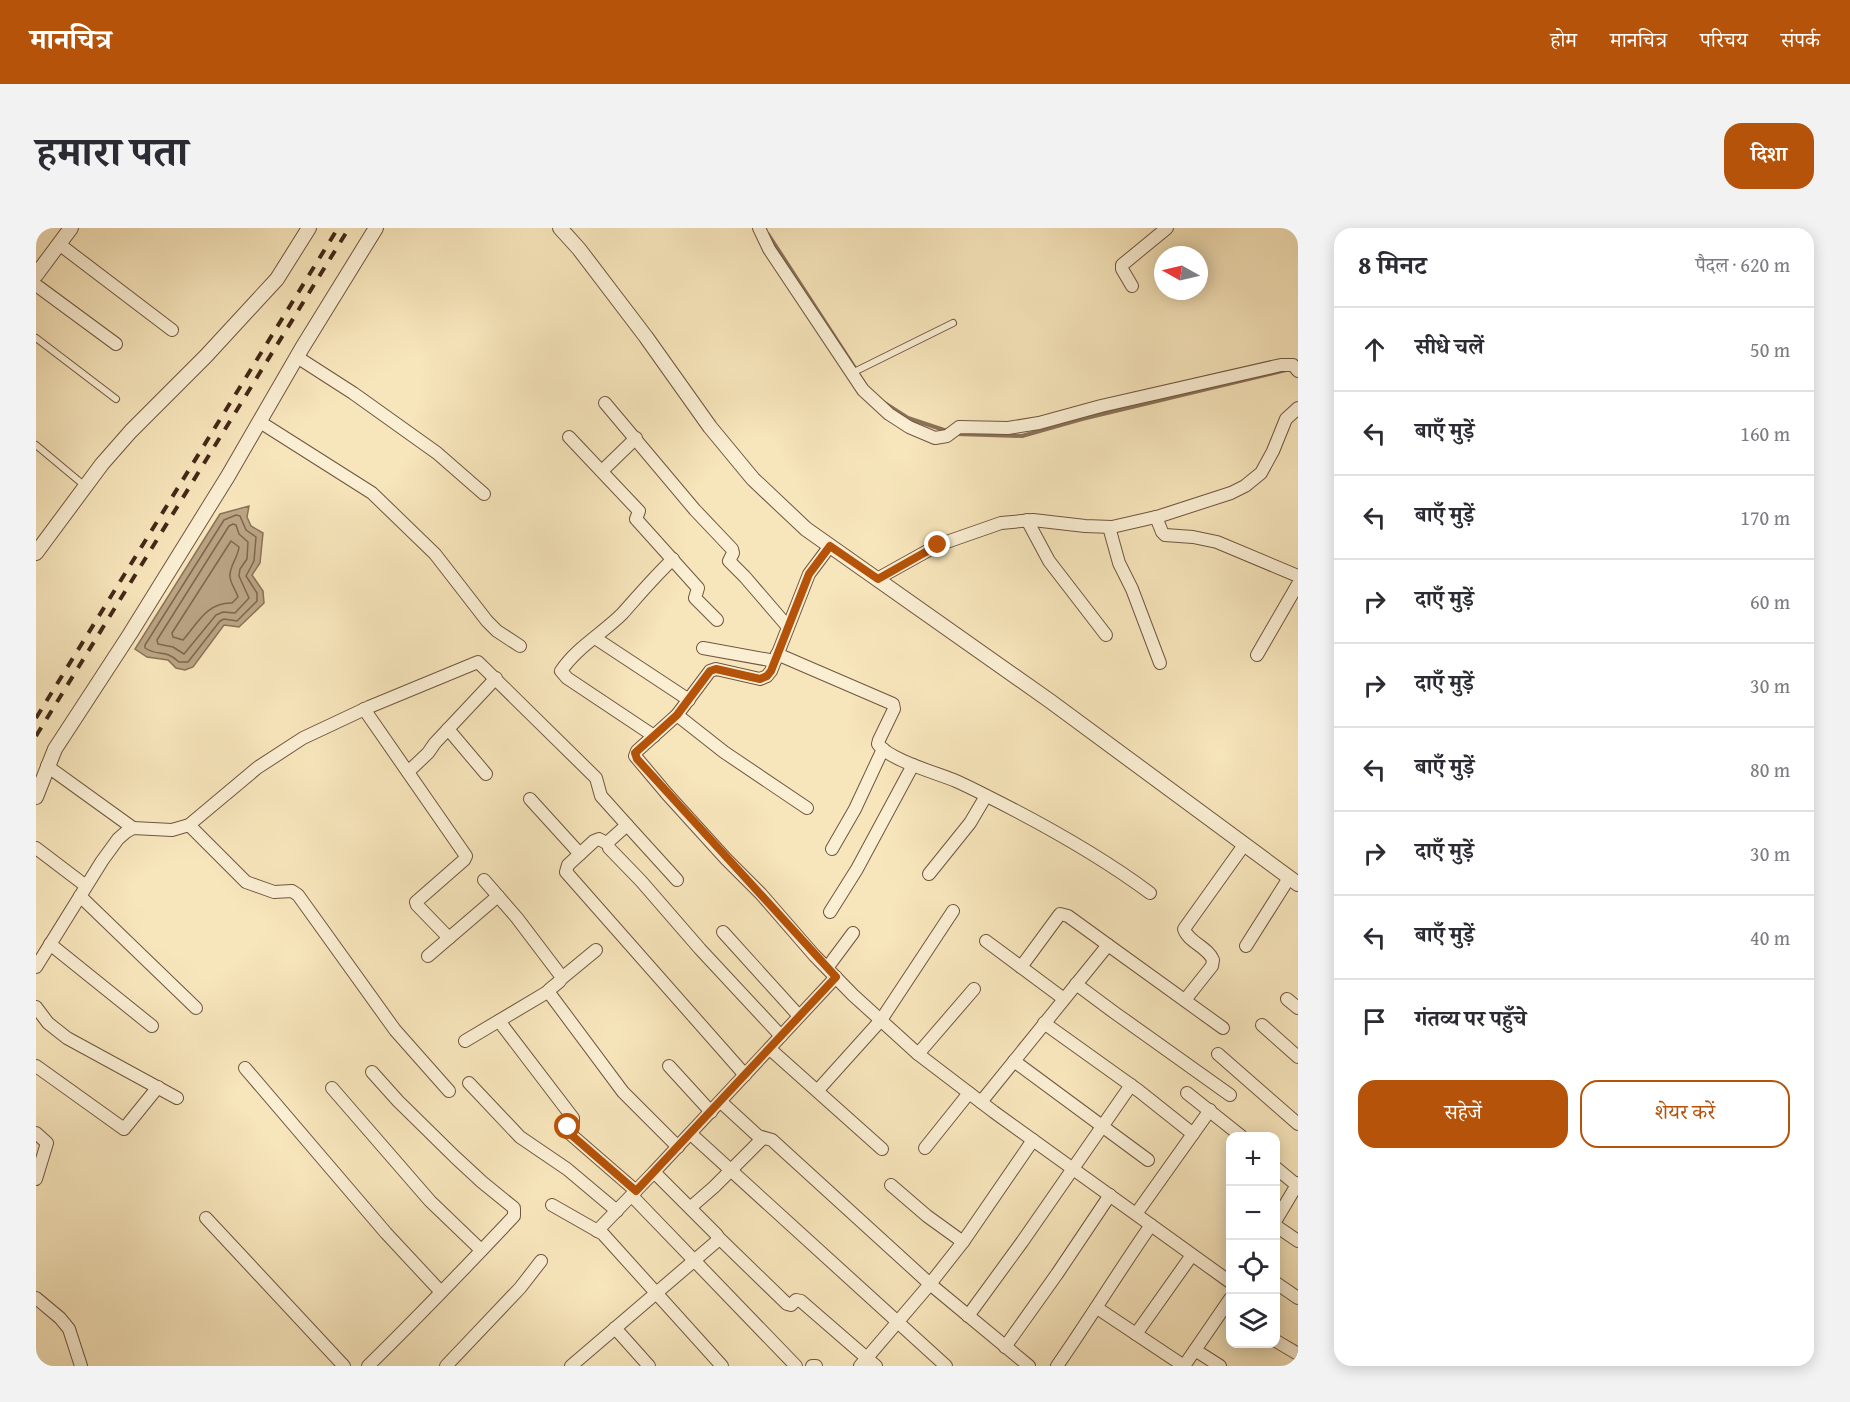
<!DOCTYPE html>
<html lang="hi">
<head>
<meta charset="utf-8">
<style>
	:root { --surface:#fff; --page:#f2f2f3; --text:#2b2b33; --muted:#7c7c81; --line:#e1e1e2; --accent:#b45309 }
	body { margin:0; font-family:"Gentium Book Plus","Noto Serif Devanagari",serif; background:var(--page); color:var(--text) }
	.controls { position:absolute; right:18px; bottom:18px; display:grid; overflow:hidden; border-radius:12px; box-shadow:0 3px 15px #0003 }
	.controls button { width:54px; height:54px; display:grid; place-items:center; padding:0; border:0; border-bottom:2px solid var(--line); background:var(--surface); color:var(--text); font:30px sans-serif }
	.compass { position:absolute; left:1118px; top:18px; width:54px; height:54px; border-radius:50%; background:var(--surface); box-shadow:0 3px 15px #0003; rotate:278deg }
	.stop { position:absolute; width:18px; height:18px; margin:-14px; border:4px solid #b45309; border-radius:50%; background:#fff }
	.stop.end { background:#b45309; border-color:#fff; box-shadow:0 2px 6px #0008 }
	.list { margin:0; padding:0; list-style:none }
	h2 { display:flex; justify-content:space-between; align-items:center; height:78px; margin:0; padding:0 24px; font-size:26px }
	h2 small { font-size:20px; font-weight:400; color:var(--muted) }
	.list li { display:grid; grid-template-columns:39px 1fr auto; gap:18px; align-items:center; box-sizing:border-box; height:84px; padding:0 24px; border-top:2px solid var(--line) }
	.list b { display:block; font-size:22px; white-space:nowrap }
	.list em { font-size:20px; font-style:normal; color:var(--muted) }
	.actions { display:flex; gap:12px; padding:18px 24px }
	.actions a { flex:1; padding:14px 0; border:2px solid var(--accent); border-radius:18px; text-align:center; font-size:21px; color:var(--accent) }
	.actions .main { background:var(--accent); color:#fff }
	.icon { flex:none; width:33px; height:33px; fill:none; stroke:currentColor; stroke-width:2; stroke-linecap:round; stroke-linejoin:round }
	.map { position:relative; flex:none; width:1262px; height:1138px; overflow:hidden; border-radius:18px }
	header { display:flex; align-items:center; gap:36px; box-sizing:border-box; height:84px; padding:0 30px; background:var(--accent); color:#fff }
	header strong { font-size:28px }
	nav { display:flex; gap:33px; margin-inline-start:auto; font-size:21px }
	.intro { display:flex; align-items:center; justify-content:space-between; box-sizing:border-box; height:144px; padding:0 36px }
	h1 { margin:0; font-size:42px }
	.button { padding:15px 27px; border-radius:18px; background:var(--accent); color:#fff; font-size:21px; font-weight:700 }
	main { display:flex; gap:36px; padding:0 36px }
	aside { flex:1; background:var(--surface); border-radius:18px; box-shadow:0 3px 15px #0003 }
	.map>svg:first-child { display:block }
</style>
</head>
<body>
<header>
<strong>मानचित्र</strong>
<nav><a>होम</a><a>मानचित्र</a><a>परिचय</a><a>संपर्क</a></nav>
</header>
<div class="intro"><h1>हमारा पता</h1><a class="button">दिशा</a></div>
<main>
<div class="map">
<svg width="1262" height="1138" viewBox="0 0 1262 1138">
	<rect width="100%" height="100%" fill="#f7e5bb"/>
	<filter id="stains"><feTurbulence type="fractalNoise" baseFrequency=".00333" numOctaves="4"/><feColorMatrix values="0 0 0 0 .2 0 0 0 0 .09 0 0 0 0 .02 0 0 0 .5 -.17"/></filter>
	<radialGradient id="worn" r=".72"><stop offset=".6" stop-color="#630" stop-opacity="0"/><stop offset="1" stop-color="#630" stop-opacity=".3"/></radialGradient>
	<polygon fill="#baa483" stroke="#8a7258" stroke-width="1.5" points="213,278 211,289 215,298 227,305 224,335 216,347 227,363 228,375 203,399 188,397 157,439 149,442 140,440 132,432 111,429 99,421 184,286"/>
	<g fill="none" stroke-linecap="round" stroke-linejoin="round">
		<g stroke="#7e664d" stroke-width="1.5">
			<path d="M200 287 204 288 210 302 220 309 218 333 210 348 221 365V373L201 393 188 391 184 393 152 434H143C128 420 122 429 109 420V417L188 292Z"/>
			<polygon points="197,296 200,297 203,306 212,314 211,331 204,341 203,348 213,370 199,385 187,384 180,387 148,426 137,419 122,416 121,412 193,298"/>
			<path d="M195 313 203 319C202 330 193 338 194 349 195 357 200 362 202 369L196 375C171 374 161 396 147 412L137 409 136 405Z"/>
		</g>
		<g stroke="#8a7258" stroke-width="4">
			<polyline points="732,6 821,143"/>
			<polyline points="847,174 872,190 914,204"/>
			<polyline points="921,206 986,208 1046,191 1250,142"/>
		</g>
		<defs>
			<g id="service">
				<polyline points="0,110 80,171"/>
				<polyline points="816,145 917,95"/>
				<polyline points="0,217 49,258"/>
			</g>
			<g id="minor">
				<polyline points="723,0 733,21 827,162 853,186 873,199 899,210 911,208 923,199 972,200 1003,195 1065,178 1245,137 1257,137 1262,143"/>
				<polyline points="23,16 136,102"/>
				<polyline points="0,57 80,116"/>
				<polyline points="1096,58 1086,41 1086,37 1131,0"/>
				<polyline points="261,129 317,165 401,225 448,266"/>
				<polyline points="569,175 659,282 696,321 697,325 693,333 709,349 752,399"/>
				<polyline points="224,194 336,265 399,326 451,393 461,403 484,418"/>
				<polyline points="533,209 603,283 600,291 662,360 659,370 681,392"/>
				<polyline points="566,243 600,210"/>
				<polyline points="1120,289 1126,304 1129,307 1157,309 1181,314 1262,348"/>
				<polyline points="991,292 1013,333 1070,407"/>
				<polyline points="1073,299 1083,335 1096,361 1124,435"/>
				<polyline points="794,318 773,346 735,443 731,448 724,451 680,441 674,443 641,487 601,523 599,528 631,566 690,631 725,666 778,727 817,767 882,826 958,884 1194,1054"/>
				<polyline points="841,351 902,317 965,295 997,292 1049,298 1076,299 1124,288 1195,265 1209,258 1225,245 1237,223 1250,191 1262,180"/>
				<polyline points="559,410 653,472"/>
				<polyline points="667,420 739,433"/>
				<path d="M741 426 857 476 858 481 843 512 842 516C853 532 901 545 920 553 929 557 939 562 949 567 1005 595 1063 627 1114 665"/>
				<polyline points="1221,427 1262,356"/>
				<polyline points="328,481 430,628 428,632 380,674 381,677 413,710"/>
				<polyline points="641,487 688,524 771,580"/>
				<polyline points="412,501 450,546"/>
				<path d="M618 508 531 450 525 443C540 420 567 405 586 386 603 367 618 349 637 331"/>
				<polyline points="11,538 97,600"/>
				<polyline points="372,544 392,525 399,515 460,450"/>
				<polyline points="494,571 544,626"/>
				<polyline points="153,597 210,654 238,664 256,663 262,667 359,802 413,863"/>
				<polyline points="591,597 641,652"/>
				<polyline points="572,616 563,611 558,613 532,637 530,644 709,847"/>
				<polyline points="0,620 50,658"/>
				<polyline points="796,621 819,581 847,521"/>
				<polyline points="893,646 934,595 950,568"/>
				<polyline points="448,652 481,690 525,748 524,753 513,762 514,766 587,864 642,919"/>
				<polyline points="44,668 160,780"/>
				<polyline points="794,684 821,641 877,537"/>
				<polyline points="687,704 763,788"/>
				<polyline points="950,713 1028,771"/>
				<polyline points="14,716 116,798"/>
				<polyline points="1210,718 1253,650"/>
				<polyline points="392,728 462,668"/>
				<polyline points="0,739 66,633 82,611 90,604 97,600 136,602 153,597 221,540 267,510 333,479 442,434 560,550 565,568 591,597 572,614 573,620 605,653 664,721 745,808"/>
				<polyline points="985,739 1024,686 1032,688 1072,717"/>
				<polyline points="791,740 817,705"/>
				<polyline points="526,750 560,722"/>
				<polyline points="1040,756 1079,785 1194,867"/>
				<polyline points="1251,771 1262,780"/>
				<path d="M1149 772 1176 738 1177 732C1172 719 1152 714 1148 701L1208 617"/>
				<polyline points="0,779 12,795 31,810 141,870"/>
				<polyline points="463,793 537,890 537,894 531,901 532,904 600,963"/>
				<polyline points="1008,795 1103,863 1157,906"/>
				<polyline points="1226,797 1262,829"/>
				<polyline points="429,813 513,763"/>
				<polyline points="734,821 846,921"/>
				<polyline points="882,826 938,761"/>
				<polyline points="1182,826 1262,896"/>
				<polyline points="978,833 1112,932"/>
				<polyline points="0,838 88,901 122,859"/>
				<polyline points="633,838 675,884"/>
				<polyline points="209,840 350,1005 405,1064"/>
				<polyline points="433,855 484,909 531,941 581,983"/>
				<polyline points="296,860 394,973 445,1022"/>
				<polyline points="782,862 845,792 917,683"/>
				<polyline points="1151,865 1205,908"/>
				<polyline points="685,874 722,908 736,912 894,1056 993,1138"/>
				<polyline points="945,874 1072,717 1187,800"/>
				<polyline points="0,905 11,915 0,951"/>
				<polyline points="655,906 910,1138"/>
				<polyline points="889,920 933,865"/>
				<polyline points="1240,940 1262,958"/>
				<polyline points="855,957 891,988 927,1014"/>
				<polyline points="596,968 760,1138"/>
				<polyline points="516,977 567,1006 686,1138"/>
				<polyline points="655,979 678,959 727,910"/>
				<polyline points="1100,986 1174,882"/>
				<polyline points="170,990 308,1138"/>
				<polyline points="1240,992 1262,955"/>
				<polyline points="1240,998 1262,1013"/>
				<polyline points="561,1003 618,944"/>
				<polyline points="682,1009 751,1076 755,1077 760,1072 765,1073 840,1138"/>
				<polyline points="1240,1055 1262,1070"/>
				<polyline points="0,1070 24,1090 33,1101 45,1138"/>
				<polyline points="1061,1080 1148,1138"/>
				<polyline points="932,1088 986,1014 1095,857"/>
				<polyline points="579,1100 613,1138"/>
				<polyline points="1100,1106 1156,1027"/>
				<polyline points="1240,1113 1262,1126"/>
				<polyline points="969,1119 1021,1046 1074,967"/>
				<polyline points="1159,1122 1184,1138"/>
				<path d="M332 1138C382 1089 430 1039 478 988V980L446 954 419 929 362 873 336 844"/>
				<polyline points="410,1138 484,1060 505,1033"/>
				<polyline points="535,1138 681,1013 681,1007 618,944 800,749"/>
				<polyline points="776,1138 780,1138"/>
				<polyline points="824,1138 894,1056 927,1014 997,912"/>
				<path d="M1021 1138C1053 1092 1083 1043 1115 997"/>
				<polyline points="1148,1138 1194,1071"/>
			</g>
			<g id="tertiary">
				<polyline points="524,0 543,21 610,109 674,199 717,251 770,301 1014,473 1262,656"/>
				<polyline points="0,47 35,0"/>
				<polyline points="0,325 66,236 95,203 170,128 241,51 273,0"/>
				<polyline points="0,569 19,521 94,406 192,248 266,120 340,0"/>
			</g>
		</defs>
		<use href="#service" stroke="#705640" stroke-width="8"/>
		<use href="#minor" stroke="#705640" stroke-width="14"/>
		<use href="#tertiary" stroke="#705640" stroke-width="16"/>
		<use href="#service" stroke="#faeed3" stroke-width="6"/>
		<use href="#minor" stroke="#faeed3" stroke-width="12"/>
		<use href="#tertiary" stroke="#faeed3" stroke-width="14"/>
		<g stroke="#432717" stroke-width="4" stroke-dasharray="10 10" stroke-linecap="butt">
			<polyline points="0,490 302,0"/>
			<polyline points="0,508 313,0"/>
		</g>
	</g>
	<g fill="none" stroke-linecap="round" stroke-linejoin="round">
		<polyline stroke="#b45309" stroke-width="8" points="532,899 532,904 600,963 800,749 601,531 599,525 641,487 674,443 680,441 724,451 731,448 735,443 773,346 794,318 842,351 902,317"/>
	</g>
	<rect width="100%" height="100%" filter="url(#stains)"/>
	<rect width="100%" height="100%" fill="url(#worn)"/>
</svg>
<div class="controls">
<button>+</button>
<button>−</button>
<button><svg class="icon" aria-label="locate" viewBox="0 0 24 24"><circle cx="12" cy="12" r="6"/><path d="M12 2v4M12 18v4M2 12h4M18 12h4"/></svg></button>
<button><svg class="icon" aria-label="layers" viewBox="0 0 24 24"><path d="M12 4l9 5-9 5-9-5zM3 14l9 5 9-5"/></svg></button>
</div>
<svg class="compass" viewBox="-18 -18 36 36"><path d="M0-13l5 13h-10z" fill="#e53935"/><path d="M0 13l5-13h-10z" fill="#7c7c81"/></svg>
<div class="stop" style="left:532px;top:899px"></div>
<div class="stop end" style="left:902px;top:317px"></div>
</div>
<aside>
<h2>8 मिनट<small>पैदल · 620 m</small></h2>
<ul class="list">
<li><svg class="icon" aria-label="ahead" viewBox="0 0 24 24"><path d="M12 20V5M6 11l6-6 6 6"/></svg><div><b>सीधे चलें</b></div><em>50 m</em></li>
<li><svg class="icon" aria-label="left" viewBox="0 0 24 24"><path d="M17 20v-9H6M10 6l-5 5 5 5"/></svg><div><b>बाएँ मुड़ें</b></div><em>160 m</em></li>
<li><svg class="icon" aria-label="left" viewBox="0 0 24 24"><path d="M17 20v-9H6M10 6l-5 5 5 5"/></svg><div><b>बाएँ मुड़ें</b></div><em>170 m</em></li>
<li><svg class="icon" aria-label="right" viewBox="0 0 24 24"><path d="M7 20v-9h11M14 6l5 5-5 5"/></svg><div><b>दाएँ मुड़ें</b></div><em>60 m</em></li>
<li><svg class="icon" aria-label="right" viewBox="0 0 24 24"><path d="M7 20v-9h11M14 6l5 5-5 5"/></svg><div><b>दाएँ मुड़ें</b></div><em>30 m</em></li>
<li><svg class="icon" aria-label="left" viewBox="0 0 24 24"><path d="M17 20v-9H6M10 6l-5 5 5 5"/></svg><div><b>बाएँ मुड़ें</b></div><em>80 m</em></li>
<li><svg class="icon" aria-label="right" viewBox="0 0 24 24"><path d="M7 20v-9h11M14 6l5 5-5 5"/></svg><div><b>दाएँ मुड़ें</b></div><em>30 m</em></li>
<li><svg class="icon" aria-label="left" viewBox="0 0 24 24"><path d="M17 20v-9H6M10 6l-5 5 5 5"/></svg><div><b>बाएँ मुड़ें</b></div><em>40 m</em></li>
<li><svg class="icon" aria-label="arrive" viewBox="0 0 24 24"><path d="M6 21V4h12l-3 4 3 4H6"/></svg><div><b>गंतव्य पर पहुँचे</b></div></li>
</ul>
<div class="actions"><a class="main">सहेजें</a><a>शेयर करें</a></div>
</aside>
</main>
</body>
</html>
